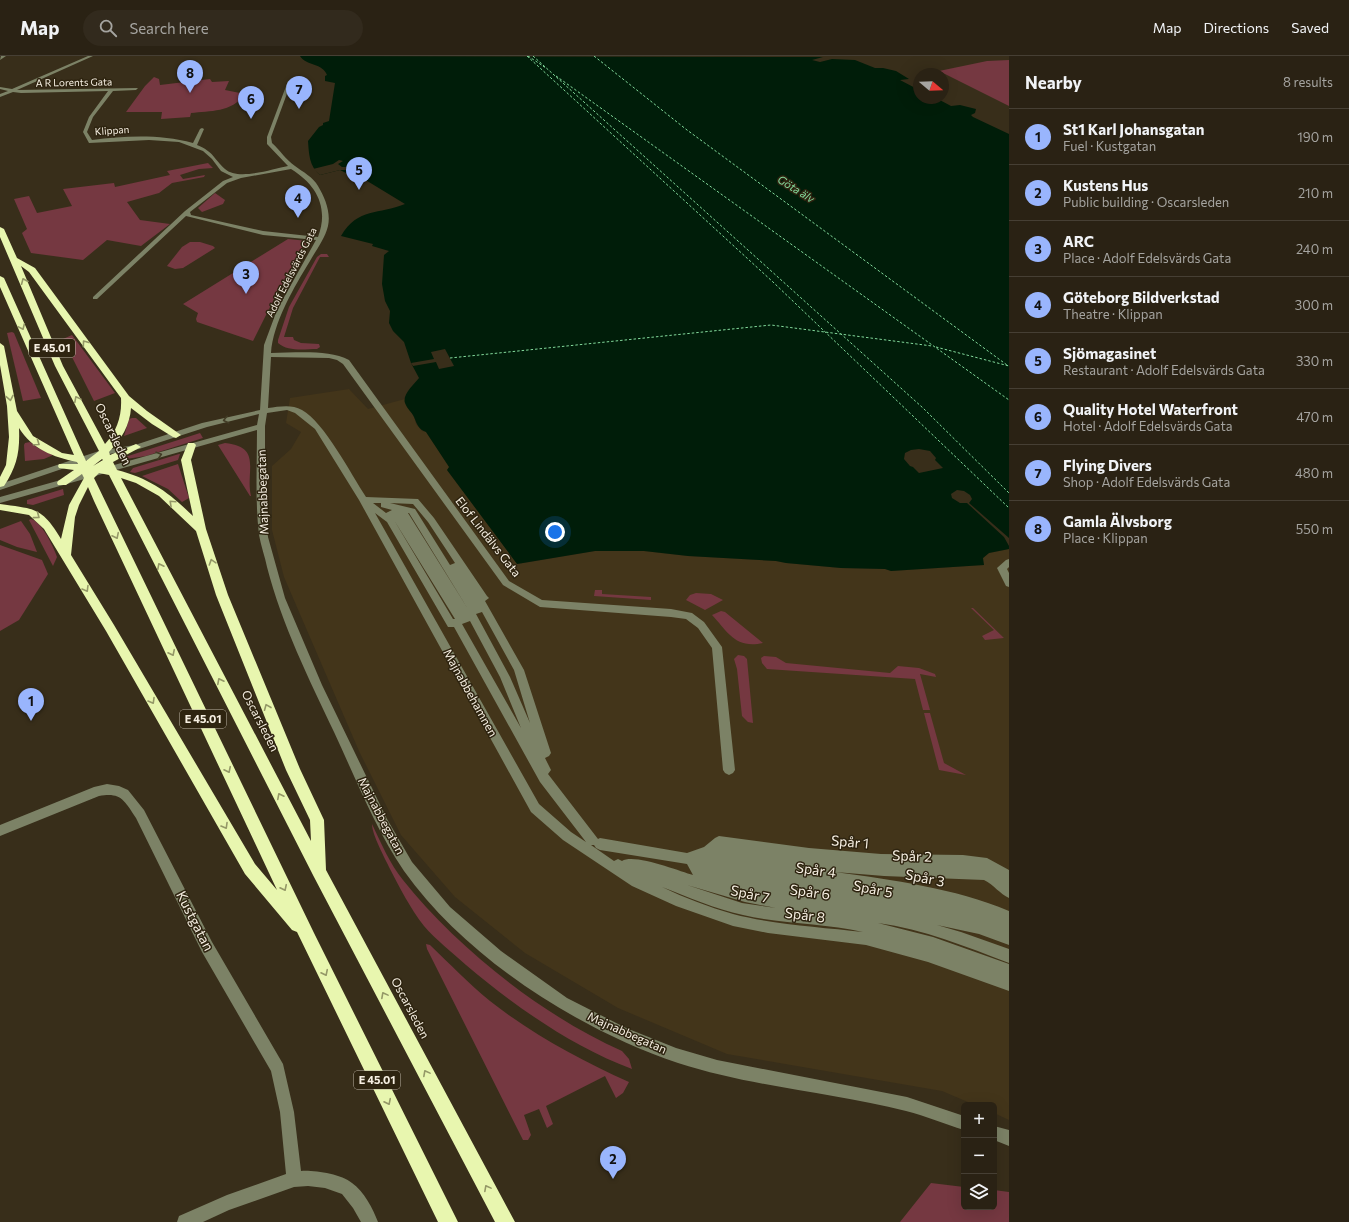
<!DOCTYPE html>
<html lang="en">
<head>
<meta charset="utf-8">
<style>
	:root { --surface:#2a2214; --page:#322a1d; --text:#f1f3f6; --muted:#a5a4a0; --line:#463f34; --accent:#99b5fd }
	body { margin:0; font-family:Commissioner,sans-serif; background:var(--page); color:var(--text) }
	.controls { position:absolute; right:12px; bottom:12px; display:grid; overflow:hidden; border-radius:6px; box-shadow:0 4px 16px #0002 }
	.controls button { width:36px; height:36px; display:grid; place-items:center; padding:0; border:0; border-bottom:1px solid var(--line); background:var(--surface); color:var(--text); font:20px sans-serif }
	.compass { position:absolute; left:913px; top:12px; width:36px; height:36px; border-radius:50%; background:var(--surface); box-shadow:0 4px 16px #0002; rotate:109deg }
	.you { position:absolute; left:555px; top:476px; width:14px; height:14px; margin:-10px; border:3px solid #fff; border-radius:50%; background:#1a73e8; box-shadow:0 0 0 6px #1a73e833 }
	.badge { display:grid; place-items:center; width:26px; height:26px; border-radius:50%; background:var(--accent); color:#111; font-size:13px; font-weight:700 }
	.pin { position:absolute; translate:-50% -33px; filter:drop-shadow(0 1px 2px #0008) }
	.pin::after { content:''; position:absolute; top:21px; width:14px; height:12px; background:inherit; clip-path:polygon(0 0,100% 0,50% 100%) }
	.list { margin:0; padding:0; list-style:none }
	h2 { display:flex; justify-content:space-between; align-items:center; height:52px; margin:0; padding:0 16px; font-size:17px }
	h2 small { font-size:13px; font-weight:400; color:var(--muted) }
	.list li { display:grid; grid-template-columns:26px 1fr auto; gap:12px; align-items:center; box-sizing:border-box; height:56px; padding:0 16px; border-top:1px solid var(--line) }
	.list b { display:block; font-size:15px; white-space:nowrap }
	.list p { margin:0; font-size:13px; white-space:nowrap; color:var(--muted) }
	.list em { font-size:13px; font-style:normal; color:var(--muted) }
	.icon { flex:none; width:22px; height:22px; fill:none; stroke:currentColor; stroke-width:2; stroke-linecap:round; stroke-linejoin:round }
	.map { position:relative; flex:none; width:1009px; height:1166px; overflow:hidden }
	header { display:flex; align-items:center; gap:24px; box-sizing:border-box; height:56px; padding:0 20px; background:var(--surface); border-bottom:1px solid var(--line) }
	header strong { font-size:19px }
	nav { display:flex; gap:22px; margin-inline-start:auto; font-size:14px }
	.search { width:280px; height:36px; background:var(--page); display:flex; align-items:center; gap:10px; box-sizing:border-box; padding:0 14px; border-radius:22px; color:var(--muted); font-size:15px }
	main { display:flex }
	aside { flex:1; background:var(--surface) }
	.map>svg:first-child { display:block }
</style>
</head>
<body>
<header>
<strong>Map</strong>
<div class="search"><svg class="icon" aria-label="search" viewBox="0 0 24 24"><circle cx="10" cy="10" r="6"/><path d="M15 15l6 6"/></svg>Search here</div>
<nav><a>Map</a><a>Directions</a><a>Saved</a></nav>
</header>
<main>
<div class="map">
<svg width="1009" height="1166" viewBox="0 0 1009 1166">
	<rect width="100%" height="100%" fill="#382e1a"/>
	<polygon fill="#43351a" points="349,333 368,353 405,343 405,346 414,361 416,368 422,375 426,376 450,411 447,414 518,508 595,495 644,495 688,500 776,505 786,507 841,512 885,513 891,515 983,509 983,502 989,497 1009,493 1009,1064 994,1057 994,1049 975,1049 942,1035 727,998 618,952 525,897 455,841 401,779 359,695 284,521 272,474 272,410 291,393 301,376 286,367 290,342"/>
	<g fill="#753841">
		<polygon points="1009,4 1009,50 939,15 987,5"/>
		<path d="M154 21 159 23 160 29 210 23 212 26 229 25 225 34 240 37 244 39C232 56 210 55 191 57L190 61 161 63 162 56H126L145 30Z"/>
		<polygon points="208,107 213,112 199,113 180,119 183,123 205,119 204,121 172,127 159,137 127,146 140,164 170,168 141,190 107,184 83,204 31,197 22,177 27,173 14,143 29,140 37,157 72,150 63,133 114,127 115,131 170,119 167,115"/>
		<polygon points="215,137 225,144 223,148 202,156 198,152"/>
		<polygon points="288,183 308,185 275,241 253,285 197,266 196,263 198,257 183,248"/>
		<polygon points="190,186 200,186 213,190 215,192 183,212 175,213 167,210 182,191"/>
		<path d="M321 198H327L329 201H320L293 252 284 281H293L294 284 301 287 319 288 320 291 317 293C305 293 288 296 278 287V284L289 251 317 201Z"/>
		<polygon points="12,276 14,277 41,342 23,345 7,277"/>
		<polygon points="72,279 115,337 94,345 63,283"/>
		<polygon points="132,362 136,362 147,372 124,380 129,363"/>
		<polygon points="200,377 203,382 146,400 126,403 125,401"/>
		<polygon points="30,386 38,392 53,399 44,403 25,405 24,389 25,387"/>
		<path d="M225 387C263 391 245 415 251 440H250L218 389Z"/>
		<polygon points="179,398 180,398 178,404 135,417 130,416 133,412"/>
		<polygon points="178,408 189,442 182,446 168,433 142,420"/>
		<polygon points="63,433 64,439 33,449 27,448 27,444"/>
		<path d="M31 463C42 466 53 490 57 501L53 510 29 464Z"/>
		<polygon points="21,465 30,478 37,496 17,491 0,484 0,473"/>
		<polygon points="0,489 42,504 48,518 19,564 0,575"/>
		<polygon points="595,534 602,534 602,538 651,541 651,544 594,540"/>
		<polygon points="696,537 711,538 723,544 705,554 686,544 690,539"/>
		<polygon points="971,552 973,552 1004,582 985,584 982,580 994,574"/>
		<path d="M721 555 725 556 763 587C735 593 728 576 712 559Z"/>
		<polygon points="738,599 744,600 747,603 753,667 748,666 742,660 737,613 734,603"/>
		<polygon points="764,600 776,601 786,607 890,617 898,610 919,612 935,618 936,621 920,618 930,654 923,654 915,623 767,613 762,607 761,602"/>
		<polygon points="924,657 930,657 944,707 966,719 939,714"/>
		<path d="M372 768C381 787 390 808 403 824 457 892 543 960 622 995L629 1003 632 1013C571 990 516 951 466 909 452 896 436 884 424 870 410 852 400 832 390 813 385 802 372 779 372 768Z"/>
		<path d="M426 888 430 889C450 908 469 928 490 945 532 978 580 1004 629 1026L623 1037 616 1042 605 1020 546 1050 553 1068 547 1072 539 1053 524 1059 531 1079 528 1084H523L427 893Z"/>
		<polygon points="931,1127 964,1131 964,1151 994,1151 994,1134 1009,1136 1009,1166 900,1166"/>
	</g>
	<path fill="#001d09" d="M300 0 823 1 812 4 820 6 832 3 855 4 875 12H883L896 15 909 23 900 24 919 34V42H936L951 50 960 49 976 53 975 57 971 59 973 61 1009 78V493L989 497 983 502 984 509 891 515 885 513 841 512 786 507 776 505 688 500 644 495H595L517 508 447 414 449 411 426 376C418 373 417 368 414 361 412 356 407 353 405 347 402 339 414 328 419 322L411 307 404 286 393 275 389 267 390 255 385 245 382 228 384 199 389 195 372 190 373 188 341 180C358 151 379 159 405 148L359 120 350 119 340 114 320 119C309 110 309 98 308 85L319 71 323 69V67L329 65 335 27 325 25V20L327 19C323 7 306 10 300 0Z"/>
	<g fill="#382e1a">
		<polygon points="339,104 343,105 338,108 342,111 350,111 349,114 340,114 320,119 313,113 333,108"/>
		<polygon points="445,293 454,310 439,313 436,306 413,310 411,307 434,303 431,296"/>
		<polygon points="919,393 930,395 936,402 935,404 943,412 919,417 913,411 910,410 904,403 905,397 911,394"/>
		<polygon points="957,434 964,435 970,439 972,443 969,447 1009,482 1009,490 1004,481 967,447 960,447 952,442 951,438"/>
	</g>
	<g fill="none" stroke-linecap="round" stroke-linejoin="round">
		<g stroke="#83da9c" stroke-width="1" stroke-dasharray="2.5 2" stroke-linecap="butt">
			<polyline points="527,0 773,226 1009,452"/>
			<polyline points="528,0 546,12"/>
			<polyline points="533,0 923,352 1009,437"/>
			<polyline points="594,0 687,74 1007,309"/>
			<polyline points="556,20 1009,344"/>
			<polyline points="936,291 1009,310"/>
			<polyline points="450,302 771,269 932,290"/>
		</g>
		<g fill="#7c8266" fill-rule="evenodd">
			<polygon points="1,0 6,0 0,4"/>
			<path d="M88 0H93L17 34 138 32 136 34 113 35 93 61 87 76 92 84C126 80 159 78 193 87L200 73 202 72 204 73 197 89C214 96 213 102 225 113 238 125 272 113 288 110L267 88V81L288 25 292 24 271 81 272 87C280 94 286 104 295 110 303 116 313 121 318 130 325 142 331 156 328 170 325 183 316 194 310 205 294 231 273 267 271 297 294 297 328 293 349 304L509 525 542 544 671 553 692 557 704 566 722 591 735 714 733 717 729 719 725 717 723 714 712 592 698 572 686 563 671 561 540 551 503 529 343 308 337 304 329 302 271 301 268 352C279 351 291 348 302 354 324 366 351 418 366 441L418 443 434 462 487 540 489 542 485 545 524 614 551 697 549 700 545 702 551 714 548 718 598 783 600 782 687 797 704 791 715 782 719 780 809 792 881 798 963 799 987 802 1009 814V842C1000 838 994 829 984 824L884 820 835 816C893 824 954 832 1009 855V889L979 878 937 869 961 876 1009 893V907C967 891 923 873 878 867L933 881 1009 908V935L928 906 866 889 768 877 733 870 676 850 632 830 563 784 531 756 359 444 315 373 295 357 287 354 267 357 265 370V447L268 481 285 542 322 629 387 763 412 806 450 851 501 895 567 942 626 972 676 992 717 1004 907 1041 964 1060V1074C945 1068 926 1060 906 1055 831 1036 752 1031 678 1007 577 973 466 902 404 815 376 774 355 721 334 676 309 623 282 569 267 511 265 501 261 490 259 479 255 444 257 409 257 374L0 447V441L257 369 259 358 207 371 139 393 103 399 0 434V428L99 395 135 389 202 367 260 354 264 289 277 254 316 184 263 179 186 160 97 243H93V241L185 155 223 125 233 121 221 115 212 103 203 95 179 86 149 84 89 87 83 76 89 61 108 35 21 37 13 36 0 41V38L8 35 0 33V31L12 33ZM291 113C317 129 329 152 318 181L263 175 191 159 190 156 227 127 241 122ZM373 447H381V451L392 454 386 457ZM390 447 413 448 428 466 455 507 450 509 415 453ZM375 457 387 466 448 571H454L540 726 586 786 571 776 539 748ZM408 457H409L468 553ZM394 464 455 563H453ZM482 556 514 614 530 667 510 621 476 558ZM470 565 500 621 521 672 462 568ZM591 789H594L596 792 600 794 687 808 693 819C679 815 634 797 622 805L618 803 614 805ZM687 829 745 846 776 852 742 847ZM662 831C688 841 715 853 743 859 782 868 824 867 863 876 820 871 775 869 733 858 709 851 685 842 662 831Z"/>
			<polygon points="1009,503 1009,511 1007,513 1009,517 1009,531 1006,530 997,512 1006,504"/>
			<path d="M107 728 119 730 128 734 144 754 212 886 283 1008 294 1056 301 1115C314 1114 341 1118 352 1127 364 1135 373 1153 378 1166H361L353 1152 342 1138 325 1132 308 1130 294 1131 229 1154 203 1166H177L179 1160 227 1139 286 1118 280 1056 271 1015 202 896 136 762C124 744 121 736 99 740L0 780V769L94 731Z"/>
			<polygon points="994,1070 1009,1074 1009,1090 994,1084"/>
		</g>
		<path fill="#e8f6af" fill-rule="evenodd" d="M0 171 4 173 17 202 35 212 129 340 147 355 181 379 176 382 173 381 152 368 131 352C130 369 121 384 109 396L110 399 136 388 141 391 113 406 117 414C151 423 168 436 193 460L181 404 188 387H194L196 389 191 404 206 473 228 539 300 713 324 764 326 814 515 1166H495L314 821 109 419 99 417 94 422 314 877 458 1166H438L297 876 292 874 245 818 106 575 44 473 29 459 0 454V448C35 453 42 451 61 483L69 449 84 422 82 418 66 429H58L57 427 58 425 74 414 59 412 58 410 59 408H78L77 406C53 401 32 393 19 372 20 396 17 410 4 430L0 431V421L6 409 9 381 7 350 0 309V287L4 290 17 355 33 380 62 397 74 399 0 231V220L4 222 86 405 99 395 55 310 0 181ZM21 210 29 216 121 342C122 360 117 375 105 388L63 310ZM102 403 103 404 93 410ZM121 422 136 427 159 440 196 475 216 539 286 714 310 764 311 785ZM88 431 94 445 277 834 255 808 114 569 71 499 75 461 79 449Z"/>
	</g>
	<defs><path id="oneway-chevron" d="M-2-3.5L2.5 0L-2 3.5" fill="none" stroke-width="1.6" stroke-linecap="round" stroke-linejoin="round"/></defs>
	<g stroke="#949867">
		<use href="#oneway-chevron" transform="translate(24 225) rotate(-113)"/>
		<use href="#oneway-chevron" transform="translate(22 271) rotate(66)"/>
		<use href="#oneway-chevron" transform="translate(85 287) rotate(-126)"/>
		<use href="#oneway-chevron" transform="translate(10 342) rotate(79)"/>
		<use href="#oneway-chevron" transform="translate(77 343) rotate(-118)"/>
		<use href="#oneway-chevron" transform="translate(37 387) rotate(35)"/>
		<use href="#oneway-chevron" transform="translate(172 447) rotate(-137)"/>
		<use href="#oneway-chevron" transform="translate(37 460) rotate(37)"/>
		<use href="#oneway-chevron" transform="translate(116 480) rotate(64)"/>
		<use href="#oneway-chevron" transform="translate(212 506) rotate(-108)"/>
		<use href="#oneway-chevron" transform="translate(160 510) rotate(-117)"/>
		<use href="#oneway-chevron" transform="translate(86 533) rotate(59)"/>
		<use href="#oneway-chevron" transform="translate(172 597) rotate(64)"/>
		<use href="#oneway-chevron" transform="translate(220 625) rotate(-117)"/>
		<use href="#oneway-chevron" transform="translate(152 645) rotate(60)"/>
		<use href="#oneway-chevron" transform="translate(267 651) rotate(-112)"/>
		<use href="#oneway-chevron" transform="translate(228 714) rotate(64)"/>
		<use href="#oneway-chevron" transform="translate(280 740) rotate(-117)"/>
		<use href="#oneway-chevron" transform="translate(225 770) rotate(60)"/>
		<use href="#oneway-chevron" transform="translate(284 832) rotate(64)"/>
		<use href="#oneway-chevron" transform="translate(325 917) rotate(64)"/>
		<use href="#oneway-chevron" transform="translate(384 939) rotate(-118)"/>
		<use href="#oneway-chevron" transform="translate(426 1017) rotate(-118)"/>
		<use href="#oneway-chevron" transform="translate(388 1046) rotate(64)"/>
		<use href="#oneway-chevron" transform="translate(487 1132) rotate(-118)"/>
	</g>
	<g stroke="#423c26">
		<use href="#oneway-chevron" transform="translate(226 364) rotate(166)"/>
		<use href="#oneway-chevron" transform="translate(159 399) rotate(-16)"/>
	</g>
	<g text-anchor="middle" stroke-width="3" stroke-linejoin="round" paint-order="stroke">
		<g font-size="10" fill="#f6efe2" stroke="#2e2410">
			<text transform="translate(74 26) rotate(-1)" y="4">A R Lorents Gata</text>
			<text transform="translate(112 74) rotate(-4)" y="4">Klippan</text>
			<text transform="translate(291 216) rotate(-63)" y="4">Adolf Edelsvärds Gata</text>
		</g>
		<g font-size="11" font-style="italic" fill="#83da9c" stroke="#2e2410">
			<text transform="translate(796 133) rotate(32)" y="4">Göta älv</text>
		</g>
		<g fill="#2e2410" stroke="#bab2a3" stroke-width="1">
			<rect x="29" y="283" width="46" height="18" rx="3"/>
			<rect x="180" y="654" width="46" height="18" rx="3"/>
			<rect x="354" y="1015" width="46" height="18" rx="3"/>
		</g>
		<g font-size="11" font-weight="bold" fill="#f6efe2">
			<text x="52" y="296">E 45.01</text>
			<text x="203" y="667">E 45.01</text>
			<text x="377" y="1028">E 45.01</text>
		</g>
		<g font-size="12" fill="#f6efe2" stroke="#2e2410">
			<text transform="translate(113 378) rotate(64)" y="4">Oscarsleden</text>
			<text transform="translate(263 436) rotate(-92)" y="4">Majnabbegatan</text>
			<text transform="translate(488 481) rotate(52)" y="4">Elof Lindälvs Gata</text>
			<text transform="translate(470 637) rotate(61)" y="4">Majnabbehamnen</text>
			<text transform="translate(260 665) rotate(63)" y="4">Oscarsleden</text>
			<text transform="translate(381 760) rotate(62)" y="4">Majnabbegatan</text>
			<text transform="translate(410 952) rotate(62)" y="4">Oscarsleden</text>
			<text transform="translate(627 977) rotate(24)" y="4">Majnabbegatan</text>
		</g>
		<g font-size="14" fill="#f6efe2" stroke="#2e2410">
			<text transform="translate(850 786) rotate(5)" y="5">Spår 1</text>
			<text transform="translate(912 800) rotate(2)" y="5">Spår 2</text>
			<text transform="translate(816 814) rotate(8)" y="5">Spår 4</text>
			<text transform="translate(925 822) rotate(11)" y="5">Spår 3</text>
			<text transform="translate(873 833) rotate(11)" y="5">Spår 5</text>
			<text transform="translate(810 836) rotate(8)" y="5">Spår 6</text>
			<text transform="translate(750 838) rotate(12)" y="5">Spår 7</text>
			<text transform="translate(805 859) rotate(7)" y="5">Spår 8</text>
			<text transform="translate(195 865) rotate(63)" y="5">Kustgatan</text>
		</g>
	</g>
</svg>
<div class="controls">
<button>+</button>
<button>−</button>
<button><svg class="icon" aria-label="layers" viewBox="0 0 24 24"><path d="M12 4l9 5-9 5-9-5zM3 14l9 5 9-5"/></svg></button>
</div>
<svg class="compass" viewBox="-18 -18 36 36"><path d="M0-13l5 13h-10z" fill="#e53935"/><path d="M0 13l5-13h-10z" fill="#a5a4a0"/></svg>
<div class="you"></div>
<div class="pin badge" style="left:31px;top:665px">1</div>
<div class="pin badge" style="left:613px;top:1123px">2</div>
<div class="pin badge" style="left:246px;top:238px">3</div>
<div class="pin badge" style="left:298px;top:162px">4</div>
<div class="pin badge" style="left:359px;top:134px">5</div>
<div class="pin badge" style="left:251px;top:63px">6</div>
<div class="pin badge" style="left:299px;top:53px">7</div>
<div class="pin badge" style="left:190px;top:37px">8</div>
</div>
<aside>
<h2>Nearby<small>8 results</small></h2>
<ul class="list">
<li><span class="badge">1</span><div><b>St1 Karl Johansgatan</b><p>Fuel · Kustgatan</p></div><em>190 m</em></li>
<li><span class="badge">2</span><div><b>Kustens Hus</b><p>Public building · Oscarsleden</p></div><em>210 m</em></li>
<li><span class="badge">3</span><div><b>ARC</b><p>Place · Adolf Edelsvärds Gata</p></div><em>240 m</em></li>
<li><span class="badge">4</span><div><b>Göteborg Bildverkstad</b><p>Theatre · Klippan</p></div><em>300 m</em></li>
<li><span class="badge">5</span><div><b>Sjömagasinet</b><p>Restaurant · Adolf Edelsvärds Gata</p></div><em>330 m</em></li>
<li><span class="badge">6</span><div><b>Quality Hotel Waterfront</b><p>Hotel · Adolf Edelsvärds Gata</p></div><em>470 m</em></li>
<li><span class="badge">7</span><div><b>Flying Divers</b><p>Shop · Adolf Edelsvärds Gata</p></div><em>480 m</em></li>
<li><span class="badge">8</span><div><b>Gamla Älvsborg</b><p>Place · Klippan</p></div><em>550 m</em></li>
</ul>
</aside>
</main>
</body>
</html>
